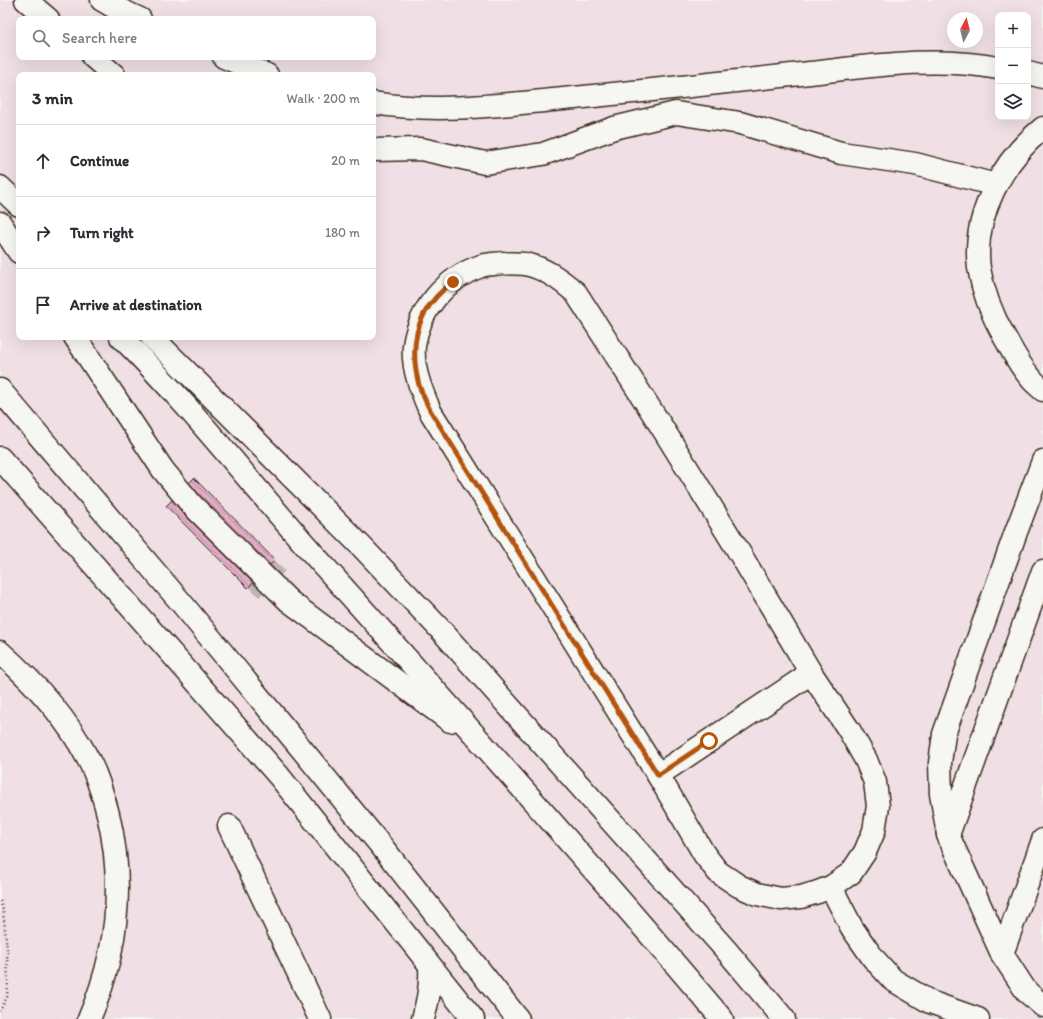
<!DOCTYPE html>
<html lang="en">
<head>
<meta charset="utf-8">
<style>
	:root { --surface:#fff; --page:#f7f7f7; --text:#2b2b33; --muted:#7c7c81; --line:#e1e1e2 }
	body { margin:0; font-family:Itim,sans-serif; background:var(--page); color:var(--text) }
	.controls { position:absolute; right:12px; top:12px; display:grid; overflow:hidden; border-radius:8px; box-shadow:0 4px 16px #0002 }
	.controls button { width:36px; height:36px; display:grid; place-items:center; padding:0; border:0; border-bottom:1px solid var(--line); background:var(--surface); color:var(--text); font:20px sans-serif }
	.compass { position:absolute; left:947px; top:12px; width:36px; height:36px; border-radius:50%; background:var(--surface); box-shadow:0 4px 16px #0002; rotate:7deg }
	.stop { position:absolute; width:12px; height:12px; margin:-9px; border:3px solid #b45309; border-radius:50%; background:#fff }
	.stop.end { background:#b45309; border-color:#fff; box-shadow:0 1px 4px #0008 }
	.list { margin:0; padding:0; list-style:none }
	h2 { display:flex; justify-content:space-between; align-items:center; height:52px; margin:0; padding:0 16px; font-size:17px }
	h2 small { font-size:13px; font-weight:400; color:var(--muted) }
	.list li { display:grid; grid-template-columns:26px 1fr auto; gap:12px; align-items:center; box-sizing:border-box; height:72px; padding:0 16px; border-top:1px solid var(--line) }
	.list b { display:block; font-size:15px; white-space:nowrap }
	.list em { font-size:13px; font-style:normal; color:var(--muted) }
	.icon { flex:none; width:22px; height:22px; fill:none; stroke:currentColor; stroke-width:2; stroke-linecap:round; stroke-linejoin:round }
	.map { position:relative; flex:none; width:1043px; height:1019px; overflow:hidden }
	.search { position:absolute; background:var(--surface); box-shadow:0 4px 16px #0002; left:16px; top:16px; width:360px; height:44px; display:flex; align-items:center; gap:10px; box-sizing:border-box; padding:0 14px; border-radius:8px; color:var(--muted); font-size:15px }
	.panel { position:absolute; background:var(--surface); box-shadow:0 4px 16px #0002; left:16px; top:72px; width:360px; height:268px; border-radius:8px }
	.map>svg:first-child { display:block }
</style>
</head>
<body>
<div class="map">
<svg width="1043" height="1019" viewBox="0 0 1043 1019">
	<defs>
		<pattern id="building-back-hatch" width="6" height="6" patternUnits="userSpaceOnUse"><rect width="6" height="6" fill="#e2adc7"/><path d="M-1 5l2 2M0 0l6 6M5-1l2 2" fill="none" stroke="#b88da1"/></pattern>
	</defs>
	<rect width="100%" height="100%" fill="#f6f6f2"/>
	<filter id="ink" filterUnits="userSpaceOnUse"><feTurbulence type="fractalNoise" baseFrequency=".025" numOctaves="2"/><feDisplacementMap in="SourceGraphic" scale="8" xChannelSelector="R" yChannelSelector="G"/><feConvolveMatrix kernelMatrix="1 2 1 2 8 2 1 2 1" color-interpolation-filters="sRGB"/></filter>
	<g filter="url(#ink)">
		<path fill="#f0e0e5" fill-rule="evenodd" d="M0 0H1043V1019H0ZM998 15H1028V117H998ZM953 18H977V42H953ZM19 19H373V57H19ZM19 75H373V337H19Z"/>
		<polygon fill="#0003" points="194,480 285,571 259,597 168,506"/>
		<polygon fill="url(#building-back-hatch)" stroke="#3b2a1e" points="194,478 275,560 248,588 166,506"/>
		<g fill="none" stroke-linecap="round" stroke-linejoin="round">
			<defs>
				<g id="minor">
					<polyline points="26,0 48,19"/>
					<polyline points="102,0 114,7 140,19"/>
					<polyline points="93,57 114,75"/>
					<polyline points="224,57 267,75"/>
					<polyline points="1028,73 1043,77"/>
					<path d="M373 103C440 114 508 104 574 98 653 90 731 82 810 73 872 66 936 56 998 68"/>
					<path d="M1043 128C1003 160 972 216 979 268 983 292 992 315 1004 336 1012 350 1019 365 1030 377 1033 382 1039 386 1043 390"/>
					<polyline points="373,150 421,149 485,163 543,154 614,128 676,113 740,123 841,153 915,164 996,185"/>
					<polyline points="0,187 19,205"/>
					<polyline points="0,223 19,252"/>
					<path d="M503 263C510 264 518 263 525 264 545 268 561 280 576 293L663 429 736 547 811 673 849 730 866 760 875 782 878 806 874 831 865 852 851 873 831 887 818 892 801 897 781 899 757 894 739 886 718 872 704 854 658 775 430 411C421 390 412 368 414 346 419 309 446 278 481 266 488 264 496 264 503 263Z"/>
					<polyline points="75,337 163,470 192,505 289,601 450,721"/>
					<path d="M121 337C190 405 250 483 315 556 452 709 589 862 722 1019"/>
					<polyline points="152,337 361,546 440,629 726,950 784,1019"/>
					<polyline points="0,390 184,606 383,848 518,1019"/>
					<polyline points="0,458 279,776 473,1019"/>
					<polyline points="1043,571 948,835 1002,954 1026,991 1043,1006"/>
					<path d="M0 652C34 682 66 717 87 757 97 774 103 795 108 814 125 885 118 952 89 1019"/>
					<polyline points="658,775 811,673"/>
					<polyline points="229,826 320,1019"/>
					<polyline points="948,834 941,794 940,763 944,734 1016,532 1043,461"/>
					<polyline points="831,887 852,928 873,958 893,980 930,1002 978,1019"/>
					<polyline points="1002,954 1043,840"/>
					<path d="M423 1019C428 1000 431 986 430 967"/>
				</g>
			</defs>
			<use href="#minor" stroke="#3b2a1e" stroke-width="25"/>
			<polyline stroke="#3b2a1e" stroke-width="2.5" stroke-dasharray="1 3" stroke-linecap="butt" points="0,901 3,910 7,949 8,982 7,997 0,1011"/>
			<use href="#minor" stroke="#f6f6f2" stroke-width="22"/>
		</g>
	</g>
	<g fill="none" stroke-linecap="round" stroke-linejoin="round" filter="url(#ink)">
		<path stroke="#b45309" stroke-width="5" d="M453 282C417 308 408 343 419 385 422 394 426 402 430 410L658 775 709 741"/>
	</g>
</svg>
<div class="controls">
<button>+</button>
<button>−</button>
<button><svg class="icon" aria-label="layers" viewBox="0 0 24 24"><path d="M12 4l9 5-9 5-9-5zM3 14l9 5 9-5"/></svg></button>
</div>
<svg class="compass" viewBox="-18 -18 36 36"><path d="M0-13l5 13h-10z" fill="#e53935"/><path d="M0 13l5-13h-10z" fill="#7c7c81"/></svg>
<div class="stop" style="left:709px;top:741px"></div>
<div class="stop end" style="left:453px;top:282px"></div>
<div class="search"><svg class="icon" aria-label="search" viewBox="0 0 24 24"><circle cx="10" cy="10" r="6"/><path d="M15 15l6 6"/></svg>Search here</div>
<section class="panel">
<h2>3 min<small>Walk · 200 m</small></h2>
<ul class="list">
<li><svg class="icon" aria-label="ahead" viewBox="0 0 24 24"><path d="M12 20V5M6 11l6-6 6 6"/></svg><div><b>Continue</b></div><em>20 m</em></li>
<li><svg class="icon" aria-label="right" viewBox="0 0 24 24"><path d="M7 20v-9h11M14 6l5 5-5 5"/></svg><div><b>Turn right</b></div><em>180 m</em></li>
<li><svg class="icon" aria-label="arrive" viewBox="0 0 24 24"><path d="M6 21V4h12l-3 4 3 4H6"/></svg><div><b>Arrive at destination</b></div></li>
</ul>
</section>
</div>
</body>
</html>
